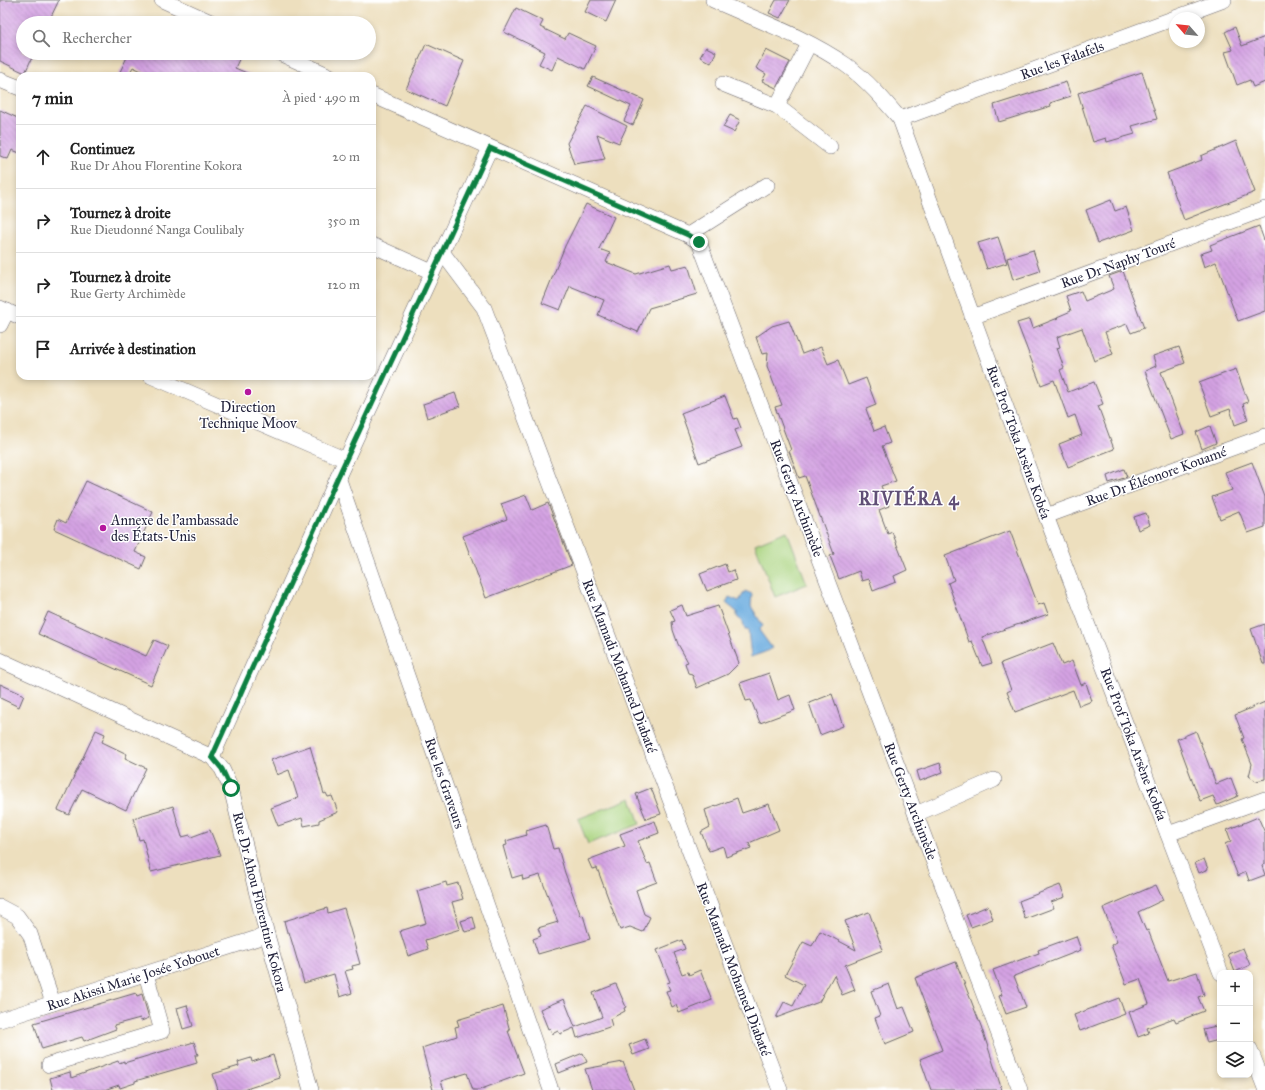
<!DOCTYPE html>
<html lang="fr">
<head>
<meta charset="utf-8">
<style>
	:root { --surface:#fff; --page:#f6f6f6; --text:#222; --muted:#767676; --line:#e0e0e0 }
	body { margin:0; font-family:"IM FELL Great Primer",serif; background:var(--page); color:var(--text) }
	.controls { position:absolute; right:12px; bottom:12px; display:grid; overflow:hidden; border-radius:8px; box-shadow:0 2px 6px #0003 }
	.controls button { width:36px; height:36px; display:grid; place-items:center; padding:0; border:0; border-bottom:1px solid var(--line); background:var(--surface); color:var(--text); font:20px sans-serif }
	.compass { position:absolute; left:1169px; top:12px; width:36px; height:36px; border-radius:50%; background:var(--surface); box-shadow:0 2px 6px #0003; rotate:298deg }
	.stop { position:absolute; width:12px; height:12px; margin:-9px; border:3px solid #0b8043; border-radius:50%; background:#fff }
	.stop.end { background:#0b8043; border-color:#fff; box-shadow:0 1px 4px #0008 }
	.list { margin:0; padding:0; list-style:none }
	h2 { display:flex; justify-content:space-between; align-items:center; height:52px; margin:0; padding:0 16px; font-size:17px }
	h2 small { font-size:13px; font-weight:400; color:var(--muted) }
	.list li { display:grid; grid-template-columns:26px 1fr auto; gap:12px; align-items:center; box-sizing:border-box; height:64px; padding:0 16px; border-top:1px solid var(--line) }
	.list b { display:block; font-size:15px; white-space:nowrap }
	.list p { margin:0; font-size:13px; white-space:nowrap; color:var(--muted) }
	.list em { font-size:13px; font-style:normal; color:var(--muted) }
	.icon { flex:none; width:22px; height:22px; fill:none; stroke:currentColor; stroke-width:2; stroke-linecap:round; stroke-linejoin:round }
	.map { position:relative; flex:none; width:1265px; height:1090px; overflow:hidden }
	.search { position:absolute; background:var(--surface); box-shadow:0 2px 6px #0003; left:16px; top:16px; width:360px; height:44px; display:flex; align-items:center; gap:10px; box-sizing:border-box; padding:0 14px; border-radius:22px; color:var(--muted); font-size:15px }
	.panel { position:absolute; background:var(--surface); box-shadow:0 2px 6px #0003; left:16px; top:72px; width:360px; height:308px; border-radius:12px }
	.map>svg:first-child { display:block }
</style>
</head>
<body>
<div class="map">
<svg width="1265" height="1090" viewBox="0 0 1265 1090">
	<defs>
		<pattern id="building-back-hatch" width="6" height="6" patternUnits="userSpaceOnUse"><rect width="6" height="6" fill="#d4a2e3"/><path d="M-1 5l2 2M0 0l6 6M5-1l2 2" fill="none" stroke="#ac84b9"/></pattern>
	</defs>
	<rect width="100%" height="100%" fill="#fff"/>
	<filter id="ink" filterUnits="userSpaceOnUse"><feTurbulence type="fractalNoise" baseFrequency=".025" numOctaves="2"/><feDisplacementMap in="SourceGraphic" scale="8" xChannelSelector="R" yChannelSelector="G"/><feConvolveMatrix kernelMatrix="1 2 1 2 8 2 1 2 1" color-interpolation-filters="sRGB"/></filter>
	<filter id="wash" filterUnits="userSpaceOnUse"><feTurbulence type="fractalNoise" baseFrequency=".012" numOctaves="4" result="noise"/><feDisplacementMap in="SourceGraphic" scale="16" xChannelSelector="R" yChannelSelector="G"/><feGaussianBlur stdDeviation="0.9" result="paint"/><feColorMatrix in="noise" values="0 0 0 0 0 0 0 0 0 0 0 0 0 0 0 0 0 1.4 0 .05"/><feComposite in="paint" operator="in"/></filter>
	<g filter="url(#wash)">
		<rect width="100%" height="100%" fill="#eddfbe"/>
		<g fill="#aad480" stroke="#667b5e">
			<polygon points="787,531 807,584 775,597 755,544"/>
			<polygon points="631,798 640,824 588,844 578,819"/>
		</g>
		<polygon fill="#6bacdf" stroke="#46678d" points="745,591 752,594 751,606 763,626 759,630 772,648 765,652 751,657 748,630 745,630 743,622 737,617 737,612 726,603 729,597 739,601"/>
		<g id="blocks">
			<g fill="url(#building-back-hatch)">
				<polygon points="0,0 59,0 48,23 23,23 23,53 34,53 25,73 0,61"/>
				<polygon points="591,0 616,0 606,22 585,12"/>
				<polygon points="776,0 790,0 780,18 769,13"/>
				<polygon points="516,8 543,21 540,27 565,39 568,33 596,46 585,69 558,56 552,70 539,64 545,52 504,32"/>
				<polygon points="1235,27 1242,46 1265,37 1265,82 1253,87 1250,80 1237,85 1225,52 1233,50 1225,32"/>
				<polygon points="426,44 464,61 445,106 406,89"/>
				<polygon points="706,47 716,52 711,63 700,57"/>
				<polygon points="766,50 790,62 776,88 762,81 766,74 756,68"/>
				<polygon points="129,53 242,53 235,68 254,76 152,76 133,67 128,76 118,76"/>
				<polygon points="1142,72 1157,119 1132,126 1135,134 1107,142 1106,138 1093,142 1078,93"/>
				<polygon points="593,77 644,100 633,125 624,121 631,106 588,86"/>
				<polygon points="1066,82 1071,96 1050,103 1051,106 999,122 994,105"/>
				<polygon points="587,106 627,126 619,143 597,134 605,159 574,164 567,143"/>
				<polygon points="0,110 20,119 20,153 12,150 8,159 0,156"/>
				<polygon points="730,115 740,120 734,132 723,127"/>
				<polygon points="1236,141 1255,192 1184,220 1167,173 1202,160 1201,156"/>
				<polygon points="1111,200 1115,211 1126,207 1134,230 1098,243 1086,210"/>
				<polygon points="586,204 614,217 599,249 610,253 606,262 636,274 670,264 672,269 688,265 697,294 649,308 638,332 598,315 604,300 570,286 560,310 542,303 565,246"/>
				<polygon points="1259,226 1265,243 1265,311 1238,321 1216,262 1204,267 1200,254 1212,250 1210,245"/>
				<polygon points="998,237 1007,263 987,269 978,243"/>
				<polygon points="1033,250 1040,271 1013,280 1007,258"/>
				<polygon points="1123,271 1144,328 1131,333 1127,324 1105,332 1113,354 1094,361 1082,328 1057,337 1060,347 1057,348 1064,368 1060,370 1068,392 1094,382 1103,404 1098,406 1114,449 1068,467 1059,444 1082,435 1075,415 1068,418 1054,380 1041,385 1017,323 1030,319 1033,328 1058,318 1057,317 1071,311 1066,296 1081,291 1085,301 1114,289 1109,276"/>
				<polygon points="789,321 802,354 821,347 828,364 838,360 848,385 866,378 876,405 866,409 874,431 884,427 890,443 882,446 896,481 881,486 889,506 879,510 888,534 892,532 907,570 894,576 896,582 873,591 869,579 862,581 859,571 839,579 830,556 834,554 805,476 799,478 789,451 791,450 775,407 782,405 767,366 768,353 762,354 756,337 772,326"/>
				<polygon points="1179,347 1185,363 1161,372 1184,434 1171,439 1145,371 1156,366 1153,356"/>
				<polygon points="1236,369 1248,402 1243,404 1248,420 1235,425 1230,409 1211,416 1199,383"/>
				<polygon points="455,393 460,406 427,418 423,404"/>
				<polygon points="725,396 734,419 737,418 741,428 735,430 742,447 699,463 681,413"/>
				<polygon points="1210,426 1216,443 1202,449 1196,432"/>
				<polygon points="1252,462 1265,497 1265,527 1248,533 1239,511 1220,519 1212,497 1232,490 1225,472"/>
				<polygon points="1124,469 1127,477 1109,483 1107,476"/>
				<polygon points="86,481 153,512 135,552 146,557 141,569 54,529 58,519 66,523"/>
				<polygon points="526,495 532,510 548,503 572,565 486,598 463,536 507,519 501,504"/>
				<polygon points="1146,513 1150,525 1138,530 1134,517"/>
				<polygon points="1010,531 1038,605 1044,603 1048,614 982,637 992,663 982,666 972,641 969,642 948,583 954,580 945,556"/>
				<polygon points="725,564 728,572 733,570 736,580 707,591 700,574"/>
				<polygon points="682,605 686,616 718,606 739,663 728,674 697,688 692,674 688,673 685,663 688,662 678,644 673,630 672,622 675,621 670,610"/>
				<polygon points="48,612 146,656 154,640 168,646 151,685 38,634"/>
				<polygon points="1265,624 1265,664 1263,664 1251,629"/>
				<polygon points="1053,643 1062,665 1072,661 1081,685 1086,683 1092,701 1079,706 1073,690 1015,712 1007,692 1011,690 1001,663"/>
				<polygon points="769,673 778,700 790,695 795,710 760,723 751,700 746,701 740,683"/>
				<polygon points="0,684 24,695 19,707 0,698"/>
				<polygon points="832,694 843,726 820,735 809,703"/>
				<polygon points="1265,702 1265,779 1256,781 1249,776 1252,764 1242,739 1244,738 1235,715"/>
				<polygon points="96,730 105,734 102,742 127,754 125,758 146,768 126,810 82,789 69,815 58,810"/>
				<polygon points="1196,731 1216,784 1231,778 1238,796 1217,805 1213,796 1200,801 1177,739"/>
				<polygon points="310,746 324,794 326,793 328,797 332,796 338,812 319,820 319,823 304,826 302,818 278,826 271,808 298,798 289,770 277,775 271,760"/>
				<polygon points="940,763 943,772 920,781 917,771"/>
				<polygon points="651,788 661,814 646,819 636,794"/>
				<polygon points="737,798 742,813 769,804 779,830 749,843 751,848 726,857 723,846 709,851 701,832 710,827 705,810"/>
				<polygon points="173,806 182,837 190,835 191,837 210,830 220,855 151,872 143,839 139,840 133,818"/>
				<polygon points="1258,817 1265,833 1265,864 1262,866 1265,875 1249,881 1246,872 1238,876 1225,844 1231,841 1227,830"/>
				<polygon points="655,821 659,833 638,841 647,864 650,863 657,882 636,890 644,914 650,917 643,932 630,927 620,930 597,868 592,869 588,860 625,846 620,834"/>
				<polygon points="546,825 553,849 558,848 565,873 581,916 583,915 590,939 538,954 533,939 541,936 538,928 558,922 540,875 523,880 522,875 512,878 503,846 507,845 506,841 527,835 526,831"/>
				<polygon points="1204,859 1208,869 1199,873 1195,863"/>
				<polygon points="446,882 447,886 458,883 463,899 452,902 460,929 425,940 428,949 408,956 400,931 426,923 417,891"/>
				<polygon points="1060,885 1065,897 1051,902 1054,908 1025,919 1019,901"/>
				<polygon points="1156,885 1163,900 1138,912 1146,931 1148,930 1168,981 1197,972 1204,995 1198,997 1204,1011 1176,1022 1174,1018 1147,1028 1149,1033 1138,1037 1129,1012 1149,1004 1140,979 1126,984 1111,945 1117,942 1103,908"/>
				<polygon points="988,906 993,919 971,927 966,915"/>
				<polygon points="327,908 328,913 344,908 360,964 352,966 353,969 345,971 352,993 340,997 334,974 304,983 289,932 287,932 284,921"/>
				<polygon points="869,912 883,950 845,965 855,990 842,995 834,975 819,1002 776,1018 784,1002 793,1006 804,985 785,975 803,942 812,946 820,931 856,950 845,921"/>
				<polygon points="473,917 476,929 465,932 461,921"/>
				<polygon points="1076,936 1081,950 1014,976 1026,1007 1006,1014 999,996 1002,995 993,970 1039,953 1038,950"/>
				<polygon points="682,940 685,949 674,953 682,974 688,972 689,975 700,970 712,1000 679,1013 676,1005 672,1007 666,991 670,990 667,983 670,982 657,950"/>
				<polygon points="1243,948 1250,965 1235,972 1228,954"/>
				<polygon points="956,962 981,1026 1002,1090 931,1090 920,1059 942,1050 915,978"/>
				<polygon points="616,984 626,1007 624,1008 625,1011 610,1019 612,1026 577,1038 574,1028 560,1034 558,1031 552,1034 550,1028 548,1029 540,1009 564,999 575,1027 602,1017 593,993"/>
				<polygon points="889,984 898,1009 904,1007 914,1032 885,1044 875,1018 880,1016 871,991"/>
				<polygon points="136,993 137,996 142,994 149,1018 141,1021 140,1018 114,1025 116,1029 84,1041 82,1037 42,1049 34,1023"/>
				<polygon points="1119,998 1125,1014 1080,1031 1074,1015"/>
				<polygon points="187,1005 193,1026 183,1029 177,1008"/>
				<polygon points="503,1006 510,1031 508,1031 524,1073 479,1090 473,1090 467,1073 441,1081 444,1090 433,1090 422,1048 457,1036 455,1027 459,1026 457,1020"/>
				<polygon points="1216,1026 1219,1040 1207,1043 1203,1029"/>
				<polygon points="645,1039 649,1049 633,1055 629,1045"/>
				<polygon points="194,1042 198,1055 195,1055 197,1063 135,1081 135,1083 120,1088 119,1085 104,1090 53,1090 50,1078 70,1072 71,1078 118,1061 119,1063 124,1061 124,1063"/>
				<polygon points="583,1053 587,1062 559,1073 556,1064"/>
				<polygon points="273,1055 280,1078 243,1090 218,1090 213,1074 239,1066 238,1062 251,1058 252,1062"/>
				<polygon points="623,1062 634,1090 592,1090 585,1069"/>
			</g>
		</g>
	</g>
	<g filter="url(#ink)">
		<use href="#blocks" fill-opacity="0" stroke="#696469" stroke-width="1"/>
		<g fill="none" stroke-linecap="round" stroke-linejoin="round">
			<defs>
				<g id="street">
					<polyline points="162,0 213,23"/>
					<path d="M713 0C757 20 806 37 846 65 867 80 884 100 900 119L1046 516 1221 973"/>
					<polyline points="279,53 330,76"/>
					<polyline points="0,80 20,88"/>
					<polyline points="723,84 777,106 830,147"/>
					<polyline points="372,95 688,235 699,242 1020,1090"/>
					<polyline points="777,106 809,44"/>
					<polyline points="900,119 1224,0"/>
					<polyline points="688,235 767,185"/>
					<polyline points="372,245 432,272"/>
					<polyline points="442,252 484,308 780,1090"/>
					<polyline points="0,308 20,317"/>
					<polyline points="972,317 1265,209"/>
					<polyline points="0,325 7,311"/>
					<polyline points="151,376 346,460"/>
					<polyline points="338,477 551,1090"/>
					<polyline points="1046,516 1265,436"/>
					<polyline points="0,660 212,757 222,769 231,788 267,935 311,1090"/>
					<polyline points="212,757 338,477 490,148"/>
					<polyline points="916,814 994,780"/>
					<polyline points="1168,834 1265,799"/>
					<polyline points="0,907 17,916 30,934 53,1003"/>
					<polyline points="0,1020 267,935"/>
					<polyline points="1250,1049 1265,1088"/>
					<polyline points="49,1065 162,1031 146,974"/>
				</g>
			</defs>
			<use href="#street" stroke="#696469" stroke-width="16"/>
			<use href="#street" stroke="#fff" stroke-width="15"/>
		</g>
	</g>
	<g fill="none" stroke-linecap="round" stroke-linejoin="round" filter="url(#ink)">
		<polyline stroke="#0b8043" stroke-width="5" points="231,788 222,769 212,757 338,477 490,148 688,235 699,242"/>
	</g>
	<g fill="#b5179e" stroke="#fff" stroke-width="1.5">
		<circle cx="248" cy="392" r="4"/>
		<circle cx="103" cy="528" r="4"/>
	</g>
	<g text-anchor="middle" stroke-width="3" stroke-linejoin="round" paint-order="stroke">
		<g font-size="14" fill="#22223b" stroke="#fff">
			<text transform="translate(1062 60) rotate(-20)" y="5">Rue les Falafels</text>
			<text transform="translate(1118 263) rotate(-20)" y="5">Rue Dr Naphy Touré</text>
			<text transform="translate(1019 442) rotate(70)" y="5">Rue Prof Toka Arsène Kobéa</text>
			<text transform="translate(1156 476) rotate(-20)" y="5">Rue Dr Éléonore Kouamé</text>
			<text transform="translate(797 498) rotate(69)" y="5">Rue Gerty Archimède</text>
			<text transform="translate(620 666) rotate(69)" y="5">Rue Mamadi Mohamed Diabaté</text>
			<text transform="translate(1134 744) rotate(69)" y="5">Rue Prof Toka Arsène Kobéa</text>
			<text transform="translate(445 783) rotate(71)" y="5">Rue les Graveurs</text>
			<text transform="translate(911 801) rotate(69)" y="5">Rue Gerty Archimède</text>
			<text transform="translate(260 902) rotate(76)" y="5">Rue Dr Ahou Florentine Kokora</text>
			<text transform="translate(734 969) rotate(69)" y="5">Rue Mamadi Mohamed Diabaté</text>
			<text transform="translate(133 978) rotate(-18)" y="5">Rue Akissi Marie Josée Yobouet</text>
		</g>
		<g font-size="14" fill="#22223b" stroke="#fff">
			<text x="248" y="412">Direction<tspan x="248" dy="16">Technique Moov</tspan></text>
			<text x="111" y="525" text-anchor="start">Annexe de l'ambassade<tspan x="111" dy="16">des États-Unis</tspan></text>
		</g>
		<g font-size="18" font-weight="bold" letter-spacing="1" fill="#604f76" stroke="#fff">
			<text x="909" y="505">RIVIÉRA 4</text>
		</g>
	</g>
</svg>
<div class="controls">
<button>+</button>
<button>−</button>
<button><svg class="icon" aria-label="layers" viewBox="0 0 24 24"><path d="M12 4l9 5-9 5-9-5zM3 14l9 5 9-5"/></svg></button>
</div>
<svg class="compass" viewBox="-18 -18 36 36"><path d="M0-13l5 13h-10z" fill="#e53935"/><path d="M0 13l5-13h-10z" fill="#767676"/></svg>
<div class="stop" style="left:231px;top:788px"></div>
<div class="stop end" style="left:699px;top:242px"></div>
<div class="search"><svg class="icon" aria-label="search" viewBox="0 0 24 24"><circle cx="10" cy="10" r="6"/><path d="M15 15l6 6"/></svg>Rechercher</div>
<section class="panel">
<h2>7 min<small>À pied · 490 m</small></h2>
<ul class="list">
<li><svg class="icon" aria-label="ahead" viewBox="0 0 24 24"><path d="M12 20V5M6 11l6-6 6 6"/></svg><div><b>Continuez</b><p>Rue Dr Ahou Florentine Kokora</p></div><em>20 m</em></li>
<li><svg class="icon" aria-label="right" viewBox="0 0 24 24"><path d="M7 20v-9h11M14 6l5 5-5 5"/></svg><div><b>Tournez à droite</b><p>Rue Dieudonné Nanga Coulibaly</p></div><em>350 m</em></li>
<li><svg class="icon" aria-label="right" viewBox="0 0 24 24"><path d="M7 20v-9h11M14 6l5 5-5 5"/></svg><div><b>Tournez à droite</b><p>Rue Gerty Archimède</p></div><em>120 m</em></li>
<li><svg class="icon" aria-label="arrive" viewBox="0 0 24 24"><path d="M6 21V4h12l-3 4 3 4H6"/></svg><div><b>Arrivée à destination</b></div></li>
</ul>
</section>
</div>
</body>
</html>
